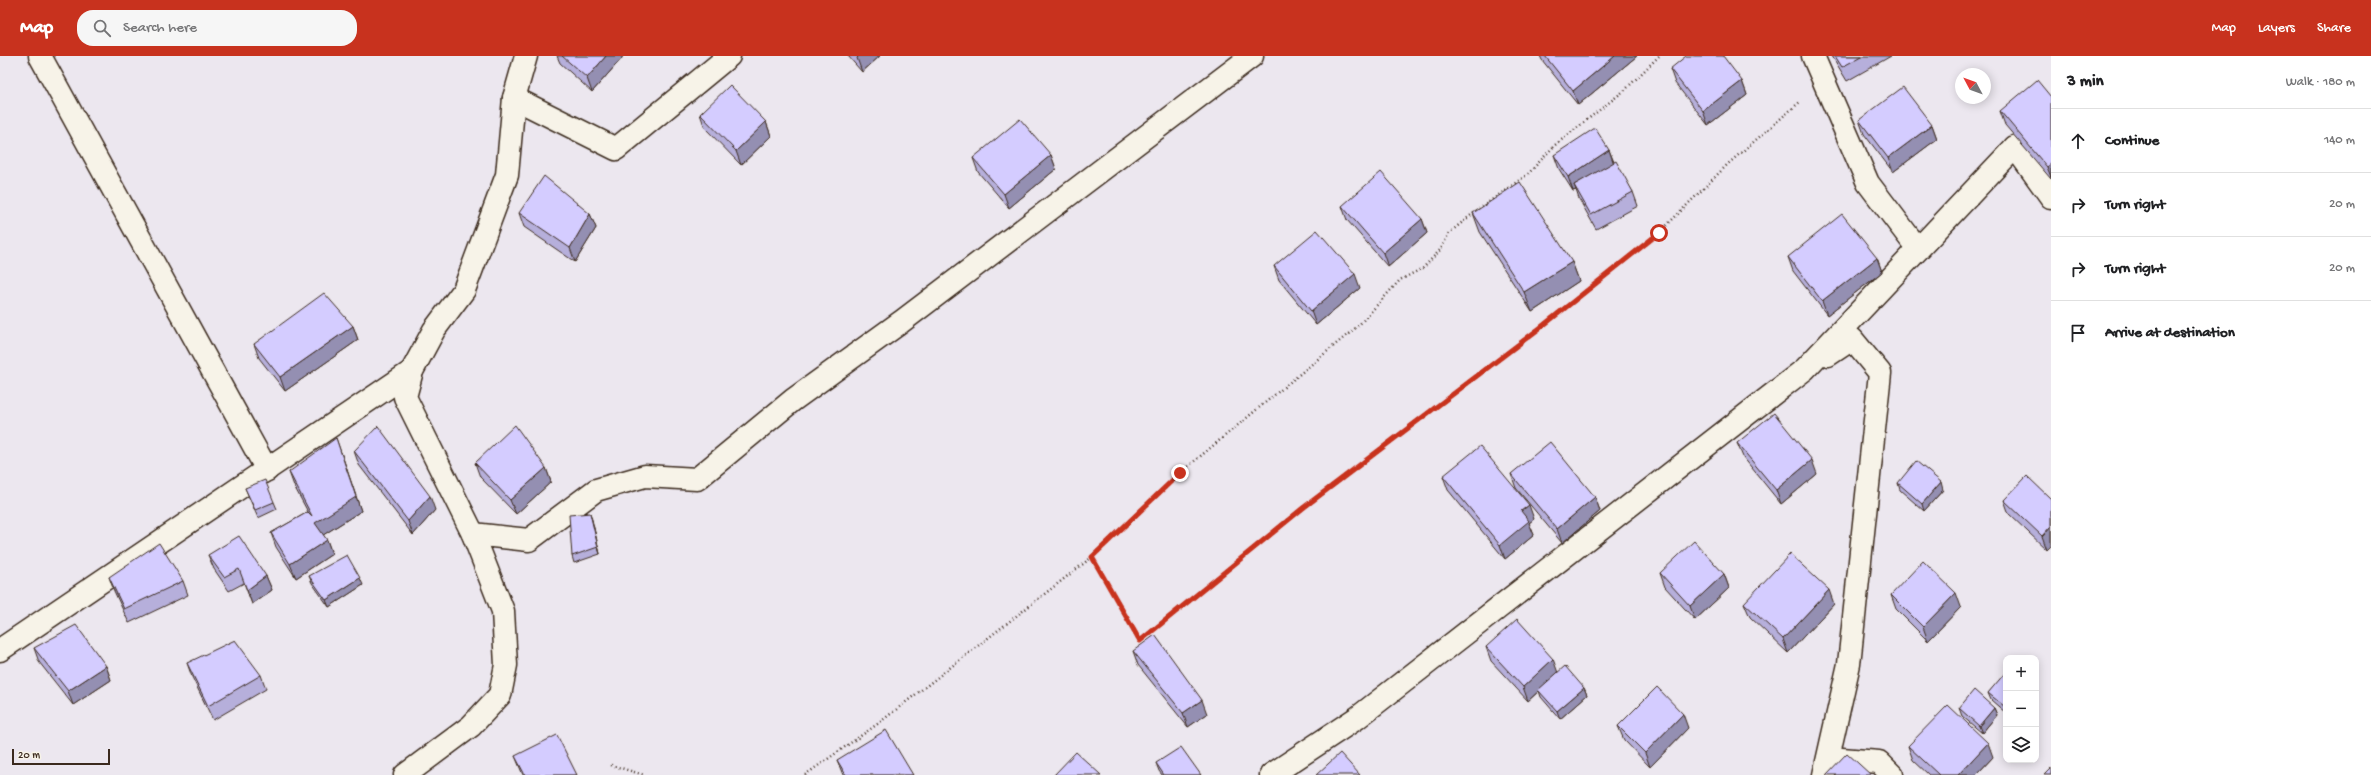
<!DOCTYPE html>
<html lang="en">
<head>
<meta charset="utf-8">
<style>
	:root { --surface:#fff; --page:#f6f6f6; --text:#202124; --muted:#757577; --line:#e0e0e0; --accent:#c8321e }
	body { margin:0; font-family:"Gochi Hand",sans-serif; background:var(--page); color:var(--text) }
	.controls { position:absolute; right:12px; bottom:12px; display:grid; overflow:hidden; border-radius:8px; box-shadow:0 2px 10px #0003 }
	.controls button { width:36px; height:36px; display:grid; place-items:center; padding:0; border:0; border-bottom:1px solid var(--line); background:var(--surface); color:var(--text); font:20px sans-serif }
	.compass { position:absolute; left:1955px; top:12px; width:36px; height:36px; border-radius:50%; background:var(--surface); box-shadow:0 2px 10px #0003; rotate:311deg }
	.scale { position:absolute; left:12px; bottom:10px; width:98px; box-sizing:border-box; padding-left:4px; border:2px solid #3b2a1e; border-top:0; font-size:11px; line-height:14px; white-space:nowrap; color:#3b2a1e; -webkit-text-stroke:3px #f7f3e8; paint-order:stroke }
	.stop { position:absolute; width:12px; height:12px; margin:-9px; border:3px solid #c8321e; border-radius:50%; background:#fff }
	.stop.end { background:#c8321e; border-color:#fff; box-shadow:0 1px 4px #0008 }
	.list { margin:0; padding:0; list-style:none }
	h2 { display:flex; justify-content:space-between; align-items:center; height:52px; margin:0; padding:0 16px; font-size:17px }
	h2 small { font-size:13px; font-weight:400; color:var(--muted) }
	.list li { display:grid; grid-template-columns:26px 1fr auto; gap:12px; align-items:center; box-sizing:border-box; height:64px; padding:0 16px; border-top:1px solid var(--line) }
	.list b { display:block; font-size:15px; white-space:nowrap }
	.list em { font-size:13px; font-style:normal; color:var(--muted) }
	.icon { flex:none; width:22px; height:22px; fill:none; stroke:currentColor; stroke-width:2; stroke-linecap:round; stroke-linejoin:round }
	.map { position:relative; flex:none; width:2051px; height:719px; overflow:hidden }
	header { display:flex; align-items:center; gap:24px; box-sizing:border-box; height:56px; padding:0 20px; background:var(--accent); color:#fff }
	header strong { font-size:19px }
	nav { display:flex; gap:22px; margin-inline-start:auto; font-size:14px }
	.search { width:280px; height:36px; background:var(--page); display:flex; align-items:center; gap:10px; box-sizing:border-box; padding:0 14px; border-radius:16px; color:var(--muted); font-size:15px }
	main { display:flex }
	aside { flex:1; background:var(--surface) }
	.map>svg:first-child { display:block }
</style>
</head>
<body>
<header>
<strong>Map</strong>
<div class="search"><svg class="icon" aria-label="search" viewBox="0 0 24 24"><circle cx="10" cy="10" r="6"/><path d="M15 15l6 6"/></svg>Search here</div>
<nav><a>Map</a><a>Layers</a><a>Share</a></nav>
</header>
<main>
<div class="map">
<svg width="2051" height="719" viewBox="0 0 2051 719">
	<rect width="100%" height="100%" fill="#ece7ef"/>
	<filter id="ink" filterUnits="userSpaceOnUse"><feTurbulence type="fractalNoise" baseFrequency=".025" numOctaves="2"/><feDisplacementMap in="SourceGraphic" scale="8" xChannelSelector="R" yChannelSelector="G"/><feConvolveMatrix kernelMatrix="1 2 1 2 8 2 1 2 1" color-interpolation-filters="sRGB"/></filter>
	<g filter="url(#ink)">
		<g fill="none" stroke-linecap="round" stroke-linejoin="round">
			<defs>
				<g id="minor">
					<polyline points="40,0 267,414"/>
					<polyline points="1813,0 1868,127 1918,193"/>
					<polyline points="514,42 616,93 729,0"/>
					<polyline points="2015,91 2051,141"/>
					<polyline points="473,478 529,484 596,434 645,420 697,423 793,344 901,266 1252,0"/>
					<polyline points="0,594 412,315"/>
					<polyline points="1829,702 1879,706 1892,719"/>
					<polyline points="405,719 471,670 500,639 506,609 503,555 473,478 405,341 412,315 434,274 464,234 507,119 514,42 526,0"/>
					<polyline points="1271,719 1357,662 1805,313 2015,91 2051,74"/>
					<polyline points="1824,719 1849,608 1880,317 1852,283 1828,299"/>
				</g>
			</defs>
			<use href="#minor" stroke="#3b2a1e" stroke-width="25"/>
			<g stroke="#3b2a1e" stroke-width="2.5" stroke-dasharray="1 3" stroke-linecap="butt">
				<polyline points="1479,153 1528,118 1555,89 1625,34 1659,0"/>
				<polyline points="1092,501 1180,417 1358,270 1400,224 1423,212 1441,193 1449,177 1475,156"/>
				<polyline points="611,709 644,719"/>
				<polyline points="805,719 879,667 1092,501 1140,585 1303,452 1540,272 1659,177 1728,108 1801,45"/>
			</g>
			<use href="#minor" stroke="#f7f3e8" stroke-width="22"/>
		</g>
		<g fill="#b6afdb" stroke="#3b2a1e">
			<polygon points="557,0 622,0 622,2 592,36 560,7"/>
			<polygon points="848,0 880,0 862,16"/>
			<polygon points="1540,0 1637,0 1578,49 1542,4"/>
			<polygon points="1832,0 1891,0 1847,25"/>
			<polygon points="1670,13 1742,25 1747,39 1708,69 1675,27"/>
			<polygon points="2051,41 2051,123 2005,69 2000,55"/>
			<polygon points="700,58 766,66 771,80 741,109 705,72"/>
			<polygon points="1859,64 1932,69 1937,83 1893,116 1864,78"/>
			<polygon points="1609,94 1614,106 1633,136 1638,150 1596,173 1579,143 1576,134 1573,135 1559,113 1554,99"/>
			<polygon points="1051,99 1056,113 1009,152 978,116 973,102"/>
			<polygon points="1342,150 1422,163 1427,177 1388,211 1347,164"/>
			<polygon points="519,157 590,158 596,172 575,206 524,171"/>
			<polygon points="1473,157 1572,206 1579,225 1532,256 1480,176"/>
			<polygon points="1788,201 1877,202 1882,216 1827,259 1793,215"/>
			<polygon points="1274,210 1360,232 1316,269 1279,224"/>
			<polygon points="353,270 358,284 285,335 259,302 254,288"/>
			<polygon points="1737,387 1817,418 1781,448 1743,401"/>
			<polygon points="354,395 435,454 413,479 359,409"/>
			<polygon points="341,396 361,455 323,479 327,484 332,498 296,522 276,491 271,477 308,456 294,430 289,416"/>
			<polygon points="475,407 546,412 551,426 516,458 480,421"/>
			<polygon points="1511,418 1595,441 1600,455 1562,487 1516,432"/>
			<polygon points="1443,420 1534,463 1529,467 1534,479 1505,503 1448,434"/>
			<polygon points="1898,427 1943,434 1924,455 1900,434"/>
			<polygon points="245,432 274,446 277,453 258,462"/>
			<polygon points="2051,443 2051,490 2047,494 2009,458 2004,444"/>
			<polygon points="590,457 592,464 600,498 574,507 572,500"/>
			<polygon points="208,499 266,520 272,534 252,548 244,527 229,535 214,513"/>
			<polygon points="1660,517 1724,518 1729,532 1695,564 1665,531"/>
			<polygon points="309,520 363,529 329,551 312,527"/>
			<polygon points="109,521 183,525 188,539 129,567 114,535"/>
			<polygon points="1891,539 1961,551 1928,585 1896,553"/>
			<polygon points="1744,547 1834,548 1788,597 1750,561"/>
			<polygon points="1486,591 1558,616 1584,632 1587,639 1560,663 1541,641 1539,635 1528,645 1491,605"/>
			<polygon points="34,592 106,610 111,624 73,649 39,606"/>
			<polygon points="1133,595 1207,658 1188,671 1138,609"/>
			<polygon points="187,607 261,619 266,633 213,664 192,621"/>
			<polygon points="2006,618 2006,657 1991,644 1988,637"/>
			<polygon points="1959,652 1994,652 1997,659 1982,677 1962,660"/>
			<polygon points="1618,670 1688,672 1650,711 1624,684"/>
			<polygon points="1908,690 1993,701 1976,719 1929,719 1913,704"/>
			<polygon points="515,700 577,719 523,719"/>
			<polygon points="837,704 913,719 843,719"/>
			<polygon points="1156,707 1201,719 1162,719 1159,715"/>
		</g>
		<g fill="#948fb2" stroke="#3b2a1e">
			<polygon points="606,0 622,0 622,2 592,36 587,22"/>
			<polygon points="859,0 880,0 862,16 857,2"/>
			<polygon points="1615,0 1637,0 1578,49 1573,35"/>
			<polygon points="1742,25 1747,39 1708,69 1703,55"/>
			<polygon points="766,66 771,80 741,109 736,95"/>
			<polygon points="1932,69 1937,83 1893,116 1888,102"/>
			<polygon points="1609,94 1614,108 1574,129 1576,134 1573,135 1568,121"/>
			<polygon points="1051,99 1056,113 1009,152 1004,138"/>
			<polygon points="2051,108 2051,121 2047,111"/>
			<polygon points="590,158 596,172 575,206 570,192"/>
			<polygon points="1422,163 1427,177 1388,211 1383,197"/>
			<polygon points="1877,202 1882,216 1827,259 1822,245"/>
			<polygon points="1572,206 1579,225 1532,256 1524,236"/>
			<polygon points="1355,218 1360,232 1316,269 1311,255"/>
			<polygon points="353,270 358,284 285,335 280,321"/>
			<polygon points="336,382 361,455 320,481 315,467"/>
			<polygon points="1812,404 1817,418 1781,448 1776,434"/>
			<polygon points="546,412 551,426 516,458 510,444"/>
			<polygon points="1941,426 1943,434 1924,455 1922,448"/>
			<polygon points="430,440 435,454 413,479 408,465"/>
			<polygon points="1595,441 1600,455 1562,487 1557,473"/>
			<polygon points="1529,449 1534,463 1529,467 1534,479 1505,503 1500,489 1521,455"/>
			<polygon points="590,457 592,464 600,498 598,491"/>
			<polygon points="2051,470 2051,490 2047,494 2042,480"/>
			<polygon points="327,484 332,498 296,522 290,508"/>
			<polygon points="1724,518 1729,532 1695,564 1690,550"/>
			<polygon points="266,520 272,534 252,548 247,534"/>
			<polygon points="360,522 363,529 329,551 326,544"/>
			<polygon points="1829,534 1834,548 1788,597 1783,583"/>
			<polygon points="1956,537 1961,551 1928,585 1923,571"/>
			<polygon points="1553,603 1558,617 1528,645 1523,631"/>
			<polygon points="106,610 111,624 73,649 68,635"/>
			<polygon points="1584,632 1587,639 1560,663 1557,655"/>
			<polygon points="1202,644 1207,658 1188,671 1183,657"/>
			<polygon points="1994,652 1997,659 1982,677 1979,670"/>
			<polygon points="1683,658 1688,672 1650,711 1645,697"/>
			<polygon points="1988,687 1993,701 1976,719 1958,719"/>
		</g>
		<g fill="#d4ccff" stroke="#3b2a1e">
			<polygon points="562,0 606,0 587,22"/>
			<polygon points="1545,0 1615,0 1573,35"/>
			<polygon points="1686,0 1723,0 1742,25 1703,55 1670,13"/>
			<polygon points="1835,0 1862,0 1842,11"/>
			<polygon points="2037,24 2051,41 2051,108 2047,111 2000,55"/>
			<polygon points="730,29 766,66 736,95 700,58"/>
			<polygon points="1903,31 1932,69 1888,102 1859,64"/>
			<polygon points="1020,63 1051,99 1004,138 973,102"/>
			<polygon points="1595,72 1609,94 1568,121 1554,99"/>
			<polygon points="1616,105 1633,136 1591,159 1574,129"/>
			<polygon points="1381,116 1422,163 1383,197 1342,150"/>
			<polygon points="544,120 590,158 570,192 519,157"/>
			<polygon points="1520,126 1572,206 1524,236 1473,157"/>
			<polygon points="1842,158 1877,202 1822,245 1788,201"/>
			<polygon points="1317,174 1355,218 1311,255 1274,210"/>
			<polygon points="324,237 353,270 280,321 254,288"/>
			<polygon points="1774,357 1812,404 1776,434 1737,387"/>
			<polygon points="515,369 546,412 510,444 475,407"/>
			<polygon points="378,370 430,440 408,465 354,395"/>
			<polygon points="336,382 356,441 315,467 327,484 290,508 271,477 308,456 312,460 289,416"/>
			<polygon points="1550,386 1595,441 1557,473 1511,418"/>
			<polygon points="1480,390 1529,449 1521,455 1529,465 1500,489 1443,420"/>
			<polygon points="1916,405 1941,426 1922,448 1898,427"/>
			<polygon points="2027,420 2051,443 2051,470 2042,480 2004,444"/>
			<polygon points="265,424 274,446 255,454 245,432"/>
			<polygon points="590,457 598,491 572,500 569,459"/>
			<polygon points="239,480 266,520 247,534 239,513 224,521 208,499"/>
			<polygon points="1694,485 1724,518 1690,550 1660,517"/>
			<polygon points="159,487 183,525 124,553 109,521"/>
			<polygon points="1790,498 1829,534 1783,583 1744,547"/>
			<polygon points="347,499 360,522 326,544 309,520"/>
			<polygon points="1923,505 1956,537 1923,571 1891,539"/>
			<polygon points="1517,563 1553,603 1523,631 1486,591"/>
			<polygon points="76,569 106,610 68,635 34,592"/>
			<polygon points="1155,579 1202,644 1183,657 1133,595"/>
			<polygon points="235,584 261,619 208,650 187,607"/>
			<polygon points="1565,610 1584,632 1557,655 1538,634"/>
			<polygon points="2005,617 2006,618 2006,648 2004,650 1988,637"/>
			<polygon points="1657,631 1683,658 1645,697 1618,670"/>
			<polygon points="1974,634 1994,652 1979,670 1959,652"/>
			<polygon points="1948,649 1988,687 1958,719 1939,719 1908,690"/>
			<polygon points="886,674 913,719 846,719 837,704"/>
			<polygon points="557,679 577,719 525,719 515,700"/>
			<polygon points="1181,691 1201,719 1164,719 1156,707"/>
			<polygon points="1076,696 1101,719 1054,719"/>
			<polygon points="1340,697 1360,719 1316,719"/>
			<polygon points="1847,697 1871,719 1826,719"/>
			<polygon points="2051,712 2051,719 2044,719"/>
		</g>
	</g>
	<g fill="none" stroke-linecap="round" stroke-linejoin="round" filter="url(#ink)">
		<polyline stroke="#c8321e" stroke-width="5" points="1180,417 1092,501 1140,585 1303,452 1540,272 1659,177"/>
	</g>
</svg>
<div class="controls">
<button>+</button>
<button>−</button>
<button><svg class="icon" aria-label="layers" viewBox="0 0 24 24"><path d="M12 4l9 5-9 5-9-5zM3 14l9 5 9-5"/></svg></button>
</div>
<svg class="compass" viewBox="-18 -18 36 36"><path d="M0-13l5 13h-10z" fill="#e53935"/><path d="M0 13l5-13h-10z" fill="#757577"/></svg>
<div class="scale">20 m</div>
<div class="stop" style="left:1659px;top:177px"></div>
<div class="stop end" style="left:1180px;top:417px"></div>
</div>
<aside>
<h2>3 min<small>Walk · 180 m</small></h2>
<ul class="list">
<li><svg class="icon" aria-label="ahead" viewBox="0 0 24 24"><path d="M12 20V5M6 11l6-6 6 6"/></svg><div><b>Continue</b></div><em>140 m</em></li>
<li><svg class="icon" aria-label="right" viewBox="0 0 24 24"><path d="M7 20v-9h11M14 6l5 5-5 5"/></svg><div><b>Turn right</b></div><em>20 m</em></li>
<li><svg class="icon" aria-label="right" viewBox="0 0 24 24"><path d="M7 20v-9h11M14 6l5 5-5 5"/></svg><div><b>Turn right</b></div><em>20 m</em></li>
<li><svg class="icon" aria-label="arrive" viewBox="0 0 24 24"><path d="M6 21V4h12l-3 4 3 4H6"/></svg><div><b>Arrive at destination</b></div></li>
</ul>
</aside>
</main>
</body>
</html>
